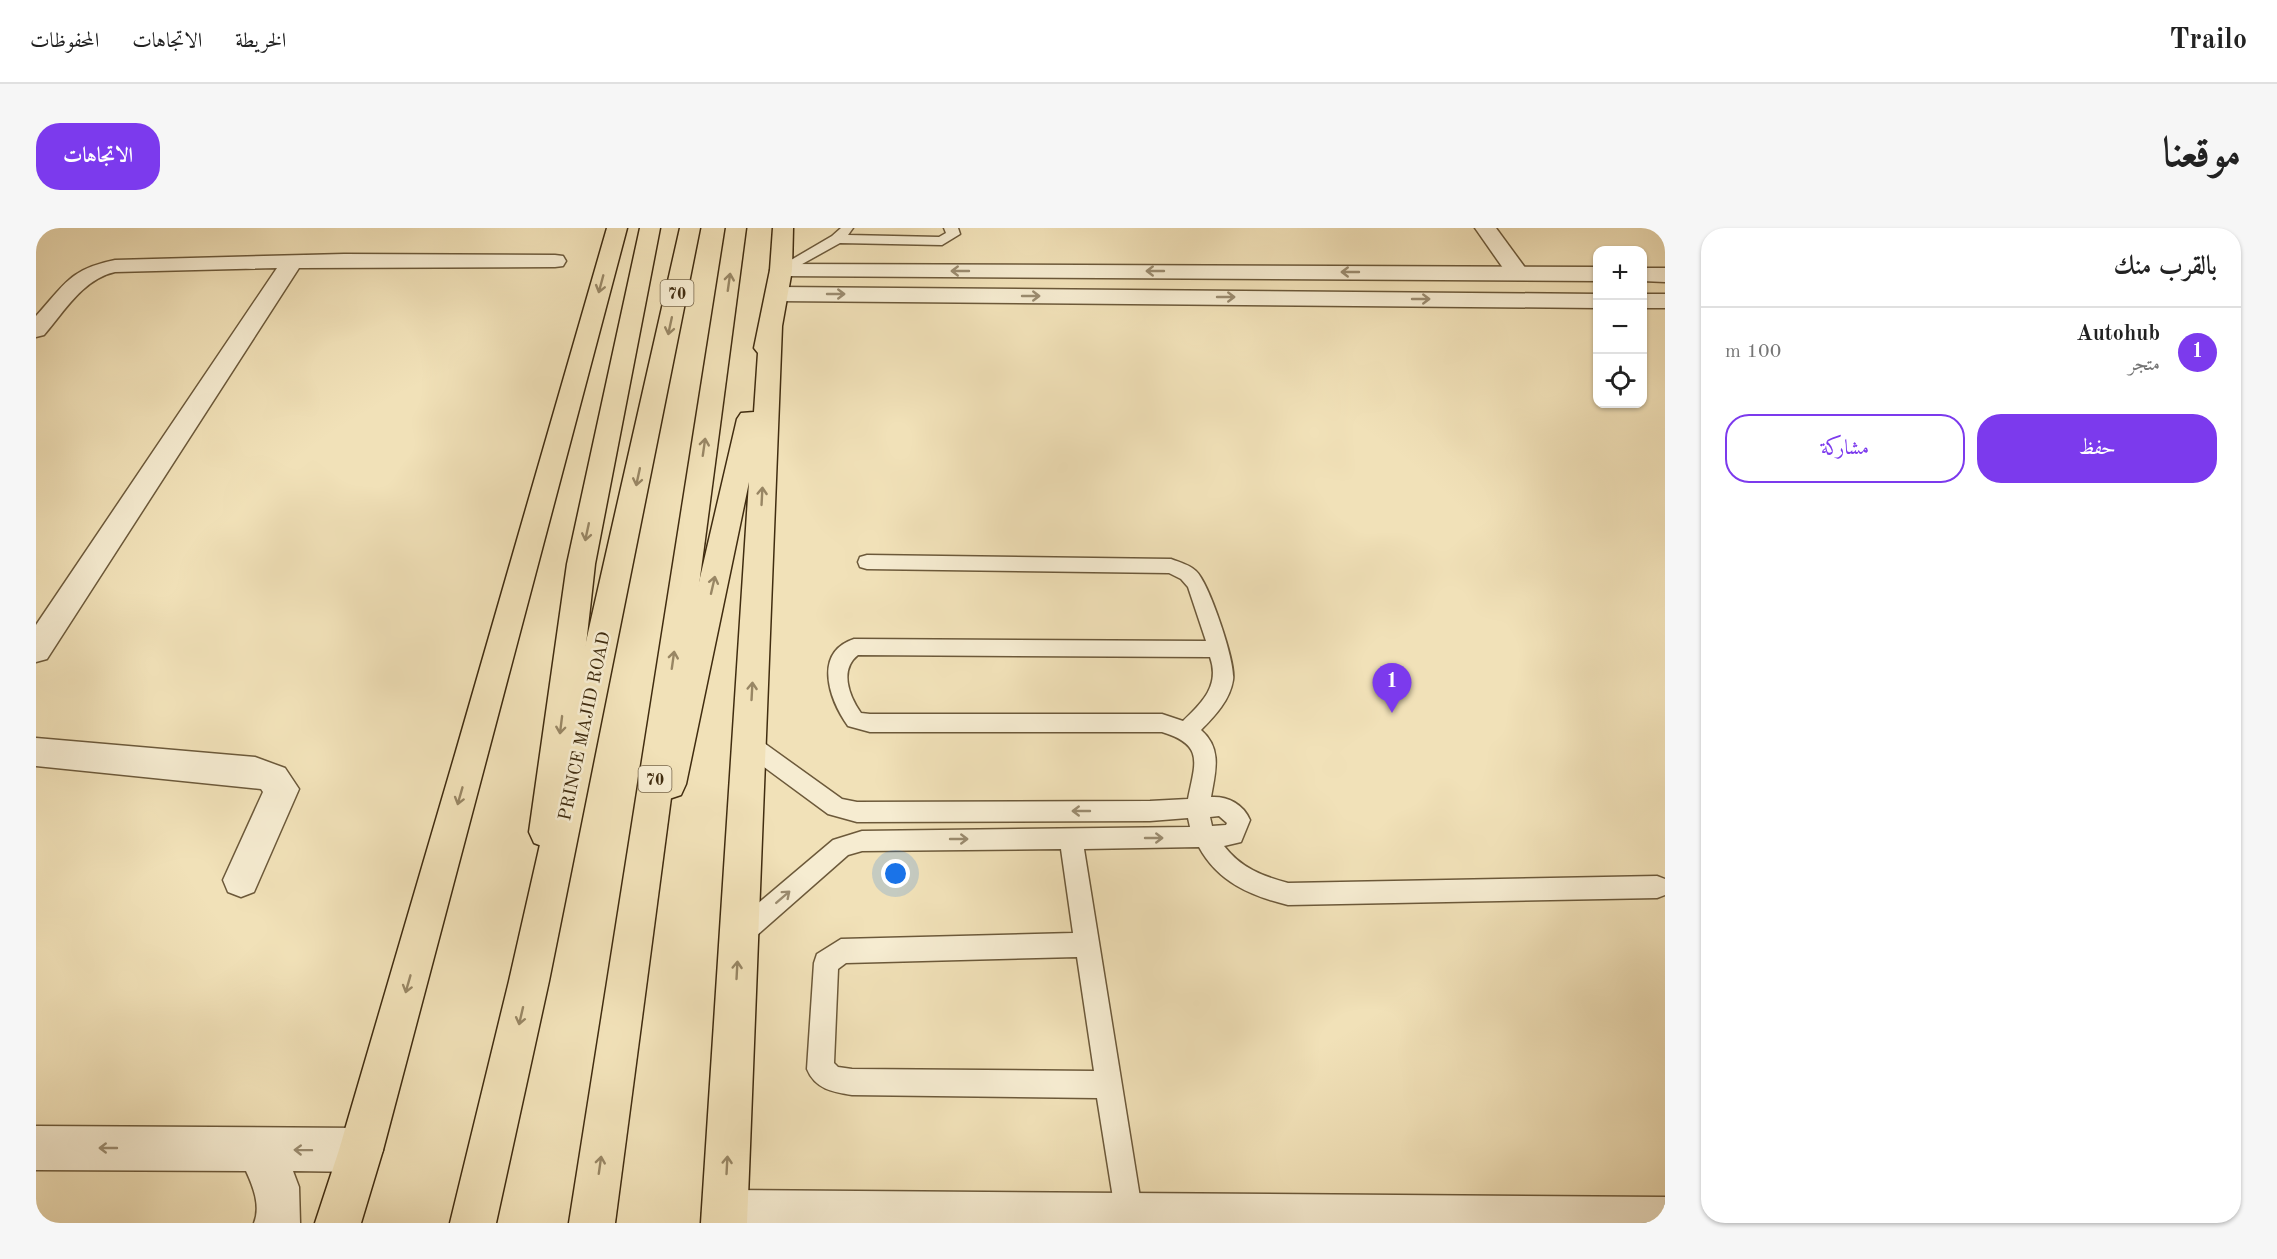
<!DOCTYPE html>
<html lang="ar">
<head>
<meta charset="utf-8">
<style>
	:root { --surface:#fff; --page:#f6f6f6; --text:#222; --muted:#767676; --line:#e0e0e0; --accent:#7c3aed }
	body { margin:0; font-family:"Old Standard TT",Amiri,serif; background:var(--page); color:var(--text); direction:rtl }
	.controls { position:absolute; right:18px; top:18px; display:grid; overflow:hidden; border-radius:12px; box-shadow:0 2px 4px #0004 }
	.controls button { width:54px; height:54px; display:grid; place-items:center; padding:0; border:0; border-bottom:2px solid var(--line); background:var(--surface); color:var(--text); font:30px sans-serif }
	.you { position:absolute; left:860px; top:646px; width:21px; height:21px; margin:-15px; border:4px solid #fff; border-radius:50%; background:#1a73e8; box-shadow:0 0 0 9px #1a73e833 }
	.badge { display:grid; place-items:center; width:39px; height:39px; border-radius:50%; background:var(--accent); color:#fff; font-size:20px; font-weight:700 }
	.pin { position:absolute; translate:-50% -50px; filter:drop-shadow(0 2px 3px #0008) }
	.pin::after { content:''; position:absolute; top:32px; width:21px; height:18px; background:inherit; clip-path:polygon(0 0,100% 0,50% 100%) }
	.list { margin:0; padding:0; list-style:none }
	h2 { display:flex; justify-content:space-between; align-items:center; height:78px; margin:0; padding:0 24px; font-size:26px }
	h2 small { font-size:20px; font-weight:400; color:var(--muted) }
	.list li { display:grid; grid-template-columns:39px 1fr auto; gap:18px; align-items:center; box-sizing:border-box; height:90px; padding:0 24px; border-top:2px solid var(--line) }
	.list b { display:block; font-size:22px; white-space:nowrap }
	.list p { margin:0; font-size:20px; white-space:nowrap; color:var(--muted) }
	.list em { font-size:20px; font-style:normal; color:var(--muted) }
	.actions { display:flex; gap:12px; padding:18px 24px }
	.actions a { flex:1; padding:14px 0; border:2px solid var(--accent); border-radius:24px; text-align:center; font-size:21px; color:var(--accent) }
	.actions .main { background:var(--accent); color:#fff }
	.icon { flex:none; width:33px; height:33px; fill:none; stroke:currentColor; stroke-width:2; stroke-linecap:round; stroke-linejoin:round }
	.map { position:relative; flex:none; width:1629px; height:995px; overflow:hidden; direction:ltr; border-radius:24px }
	header { display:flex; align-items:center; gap:36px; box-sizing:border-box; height:84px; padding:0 30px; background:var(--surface); border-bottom:2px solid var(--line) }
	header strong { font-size:28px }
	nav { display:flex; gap:33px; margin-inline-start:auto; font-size:21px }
	.intro { display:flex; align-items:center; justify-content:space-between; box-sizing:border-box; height:144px; padding:0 36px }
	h1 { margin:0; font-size:42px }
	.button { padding:15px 27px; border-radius:24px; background:var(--accent); color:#fff; font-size:21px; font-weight:700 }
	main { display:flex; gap:36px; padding:0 36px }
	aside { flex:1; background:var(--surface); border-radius:24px; box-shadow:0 2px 4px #0004 }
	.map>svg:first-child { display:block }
</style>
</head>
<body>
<header>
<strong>Trailo</strong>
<nav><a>الخريطة</a><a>الاتجاهات</a><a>المحفوظات</a></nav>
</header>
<div class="intro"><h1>موقعنا</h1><a class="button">الاتجاهات</a></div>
<main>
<aside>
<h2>بالقرب منك<small></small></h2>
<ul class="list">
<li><span class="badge">1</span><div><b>Autohub</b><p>متجر</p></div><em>100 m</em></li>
</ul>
<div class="actions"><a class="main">حفظ</a><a>مشاركة</a></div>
</aside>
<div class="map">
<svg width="1629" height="995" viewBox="0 0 1629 995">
	<rect width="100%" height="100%" fill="#f1e1b8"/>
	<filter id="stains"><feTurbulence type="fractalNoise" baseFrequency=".00333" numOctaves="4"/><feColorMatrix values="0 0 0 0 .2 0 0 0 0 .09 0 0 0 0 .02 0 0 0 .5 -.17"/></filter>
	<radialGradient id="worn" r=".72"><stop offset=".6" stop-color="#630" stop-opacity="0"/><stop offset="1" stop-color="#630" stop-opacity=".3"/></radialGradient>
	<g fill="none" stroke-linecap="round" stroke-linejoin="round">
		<defs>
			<g id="service">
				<polygon points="805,0 817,0 812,7 903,9 910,5 908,0 922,0 924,6 906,17 804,15 750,45 745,46 738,42 796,8"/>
				<path d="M831 327 1135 331C1143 334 1154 337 1160 343 1173 355 1200 435 1197 452 1194 472 1179 488 1165 502 1187 521 1179 545 1175 569 1192 568 1207 576 1214 592L1205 614 1188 618C1205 640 1226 648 1252 655L1621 648 1629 651V667L1621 670 1252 677C1215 668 1182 654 1163 619L1048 621 1107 988 1105 995H1081L1061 870 816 867C797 864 779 861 771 841L778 735 781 726 805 711 1037 705 1025 621 826 623 812 627 712 715 703 719 694 715 691 707 694 699 797 612 826 603 1154 599 1152 590 1114 593 821 594 792 586 705 522 702 516 705 510 713 507 721 510 806 571 821 574 1114 573 1152 571C1159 535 1169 517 1126 504H834L812 498C794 473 776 425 818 411L1170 413 1152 359 1145 351 1133 345 831 341 824 339 822 334 824 329ZM822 427 1174 429C1184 457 1167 474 1147 493L1126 486H834L825 485C813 468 803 442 822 427ZM1183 588 1191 595 1190 597 1176 598 1174 589ZM1041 729 1058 843 816 841 802 839 798 835 802 741 810 735Z"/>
			</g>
			<g id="minor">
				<polygon points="1439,0 1460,0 1493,45 1490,50 1482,52 1474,50"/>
				<path d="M308 26 519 27 527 28 530 33 527 38 519 39 263 40 11 431 0 434V397L241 40 79 44C47 51 28 84 8 107L0 109V88C29 56 34 41 79 32Z"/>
				<polygon points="0,510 219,529 249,540 263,561 218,664 205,669 192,664 187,652 227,564 225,561 0,538"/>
				<polygon points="689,962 1629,969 1629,995 671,995 666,985 673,969"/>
			</g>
			<g id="tertiary">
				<polygon points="745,36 1562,39 1562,53 745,48 737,47 734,42 737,37"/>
				<polygon points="1606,40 1629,40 1629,54 1606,53"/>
				<polygon points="742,59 1562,66 1562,80 742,73 734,71 731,66 734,61"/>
				<rect x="1606" y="66" width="23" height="14"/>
				<path d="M0 898 325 900 340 907 347 922 340 937 325 944 257 943 263 959 264 995H218C225 978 217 958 210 943L0 942Z"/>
			</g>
			<g id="primary">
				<polygon points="571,0 591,0 347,922 325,995 279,995 303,922 420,523"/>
				<polygon points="604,0 624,0 559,336 529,604 524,615 511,620 498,615 493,604 531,336"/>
				<polygon points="737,0 757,0 756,42 746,98 711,995 665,995 713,254 650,556 645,567 633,571 621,567 616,556 701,191 705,185 718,184 722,125 718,120 734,42"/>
			</g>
			<g id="trunk">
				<polygon points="644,0 664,0 513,753 460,995 414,995 473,753"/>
				<polygon points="690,0 710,0 579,995 533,995"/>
			</g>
		</defs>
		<use href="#service" stroke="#6c593a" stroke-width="3"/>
		<use href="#minor" stroke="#6c593a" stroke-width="3"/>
		<use href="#tertiary" stroke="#6c593a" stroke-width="3"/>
		<use href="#primary" stroke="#402c10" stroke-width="3"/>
		<use href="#trunk" stroke="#402c10" stroke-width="3"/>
		<use href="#service" fill="#f6ecd1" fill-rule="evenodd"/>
		<use href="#minor" fill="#f6ecd1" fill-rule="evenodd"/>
		<use href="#tertiary" fill="#f6ecd1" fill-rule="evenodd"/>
		<use href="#primary" fill="#f1e1b8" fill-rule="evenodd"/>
		<use href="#trunk" fill="#f1e1b8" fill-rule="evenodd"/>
	</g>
	<defs><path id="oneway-shaft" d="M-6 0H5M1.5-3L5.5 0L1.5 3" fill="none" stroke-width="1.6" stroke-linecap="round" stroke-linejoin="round" transform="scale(1.5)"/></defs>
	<g stroke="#9b8c70">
		<use href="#oneway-shaft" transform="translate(924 43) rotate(-180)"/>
		<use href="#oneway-shaft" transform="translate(1119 43) rotate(-180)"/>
		<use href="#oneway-shaft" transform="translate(1314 44) rotate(-180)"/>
		<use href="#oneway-shaft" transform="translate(800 66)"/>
		<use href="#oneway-shaft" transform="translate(995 68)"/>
		<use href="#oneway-shaft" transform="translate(1190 69)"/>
		<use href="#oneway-shaft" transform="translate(1385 71)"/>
		<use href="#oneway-shaft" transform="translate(1045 583) rotate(180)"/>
		<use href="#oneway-shaft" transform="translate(1118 610)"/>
		<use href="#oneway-shaft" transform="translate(923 611)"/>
		<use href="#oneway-shaft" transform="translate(747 669) rotate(-41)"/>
		<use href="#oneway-shaft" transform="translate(72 920) rotate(-180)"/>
		<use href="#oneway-shaft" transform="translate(267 922) rotate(-179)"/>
	</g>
	<g stroke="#988664">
		<use href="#oneway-shaft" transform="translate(693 54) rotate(-82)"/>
		<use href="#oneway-shaft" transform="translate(565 56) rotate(105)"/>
		<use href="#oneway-shaft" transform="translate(634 98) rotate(102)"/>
		<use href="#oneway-shaft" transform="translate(668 219) rotate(-82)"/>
		<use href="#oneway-shaft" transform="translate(602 249) rotate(102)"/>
		<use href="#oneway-shaft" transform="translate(726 268) rotate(-87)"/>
		<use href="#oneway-shaft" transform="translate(551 304) rotate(102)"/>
		<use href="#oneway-shaft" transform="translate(677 357) rotate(-77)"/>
		<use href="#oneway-shaft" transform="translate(637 432) rotate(-82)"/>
		<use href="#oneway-shaft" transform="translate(716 463) rotate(-87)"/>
		<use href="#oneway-shaft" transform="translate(525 497) rotate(97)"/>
		<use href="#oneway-shaft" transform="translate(424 568) rotate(106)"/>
		<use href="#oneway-shaft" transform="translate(701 742) rotate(-87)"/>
		<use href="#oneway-shaft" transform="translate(372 756) rotate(106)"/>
		<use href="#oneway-shaft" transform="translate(485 788) rotate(103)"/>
		<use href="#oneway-shaft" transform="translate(564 937) rotate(-82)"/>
		<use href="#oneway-shaft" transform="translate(691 937) rotate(-87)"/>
	</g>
	<g text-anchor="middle" stroke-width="5" stroke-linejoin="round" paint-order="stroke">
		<g fill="#f6ecd1" stroke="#77664a" stroke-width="1.5">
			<rect x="624.5" y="52" width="33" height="26" rx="4.5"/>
			<rect x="602.5" y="538" width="33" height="26" rx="4.5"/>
		</g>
		<g font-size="16" font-weight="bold" fill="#402c10">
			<text x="641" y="71">70</text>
			<text x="619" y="557">70</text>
		</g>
		<g font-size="18" fill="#402c10" stroke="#f6ecd1">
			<text transform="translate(548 498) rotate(-78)" y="6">PRINCE MAJID ROAD</text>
		</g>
	</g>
	<rect width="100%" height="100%" filter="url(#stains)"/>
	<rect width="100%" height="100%" fill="url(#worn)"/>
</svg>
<div class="controls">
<button>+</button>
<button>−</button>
<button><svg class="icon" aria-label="locate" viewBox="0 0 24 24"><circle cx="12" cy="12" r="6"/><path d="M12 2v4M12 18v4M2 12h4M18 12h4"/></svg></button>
</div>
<div class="you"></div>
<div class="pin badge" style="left:1356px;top:485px">1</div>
</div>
</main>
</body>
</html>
